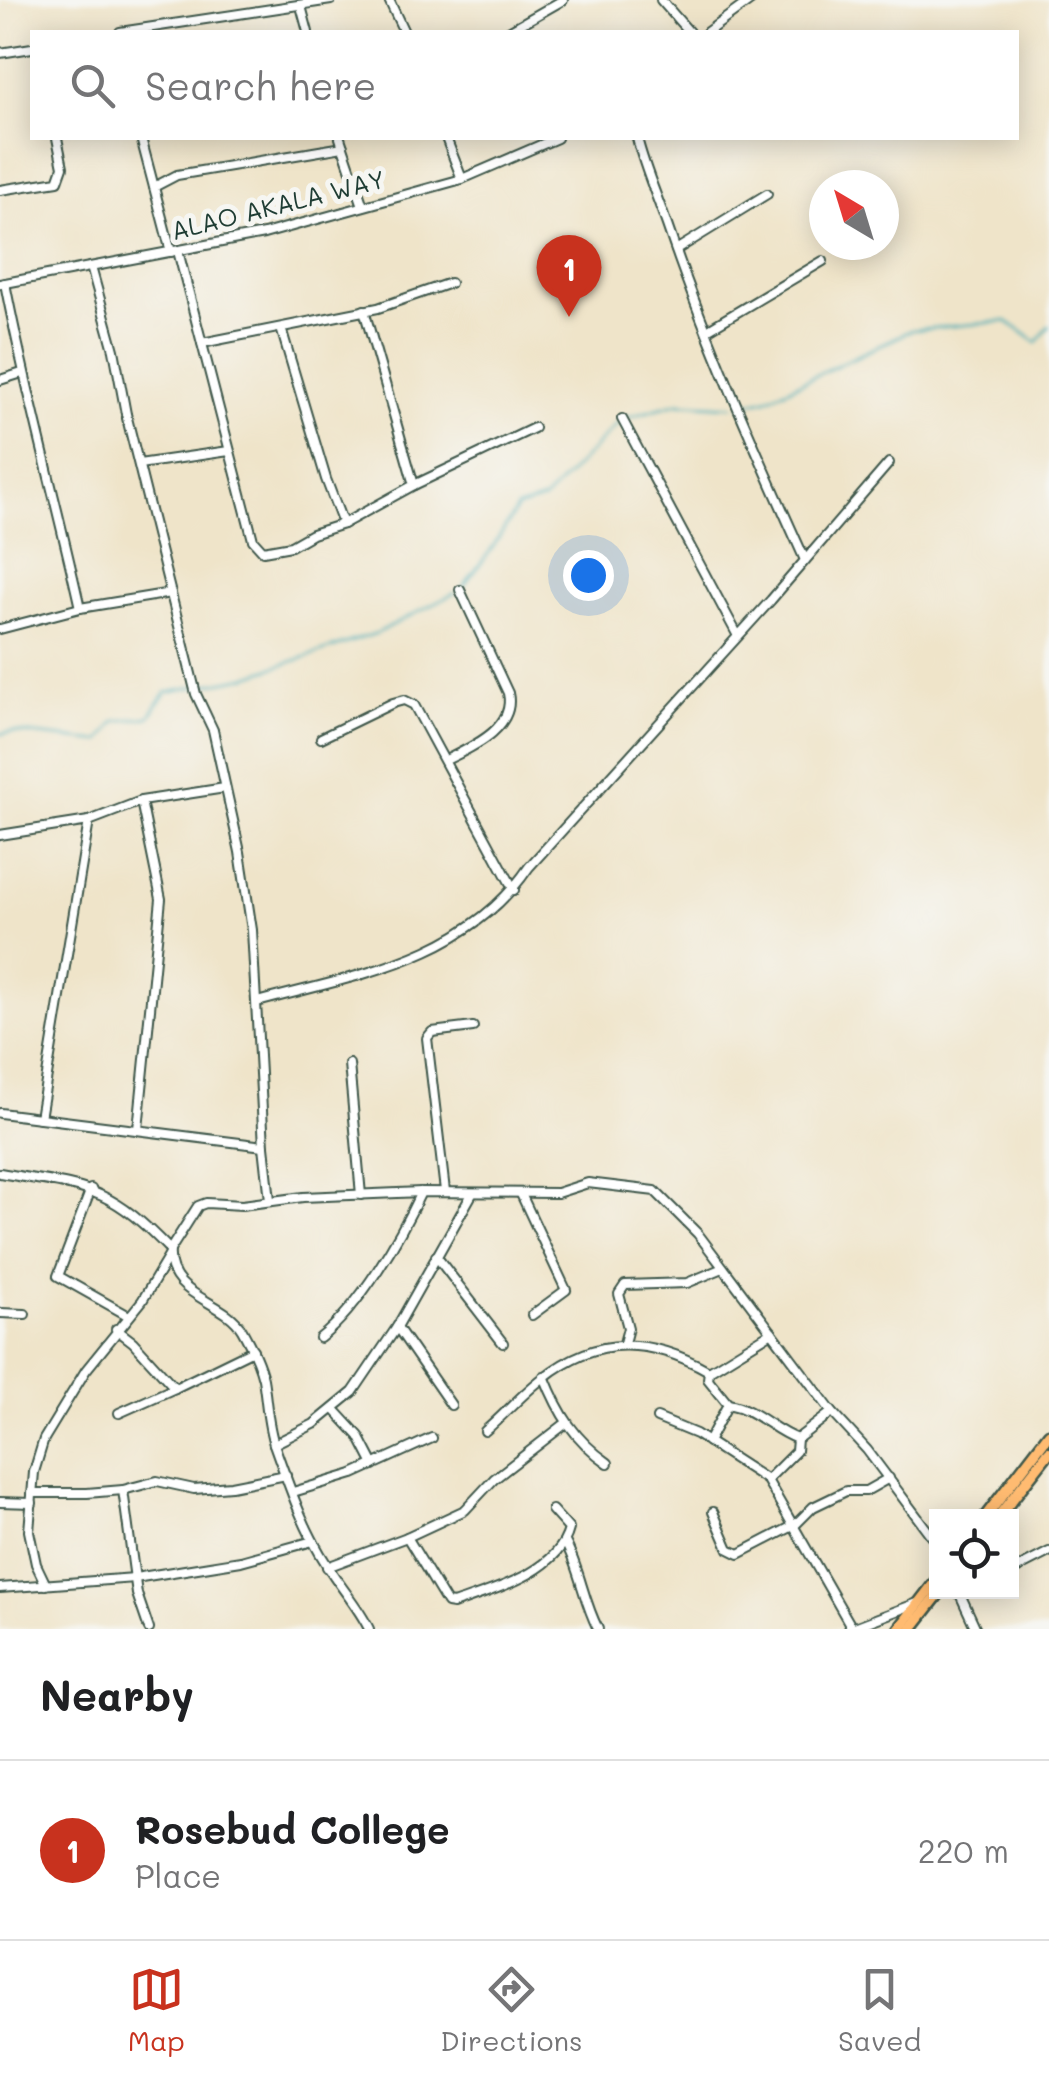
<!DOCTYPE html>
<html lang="en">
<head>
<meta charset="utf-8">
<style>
	:root { --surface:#fff; --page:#f6f6f6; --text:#202124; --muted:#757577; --line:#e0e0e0; --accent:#c8321e }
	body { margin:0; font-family:Mali,sans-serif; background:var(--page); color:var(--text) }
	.controls { position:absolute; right:30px; bottom:30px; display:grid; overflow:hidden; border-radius:0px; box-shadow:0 5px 25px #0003 }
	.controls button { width:90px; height:90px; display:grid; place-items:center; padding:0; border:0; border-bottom:2px solid var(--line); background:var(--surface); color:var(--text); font:50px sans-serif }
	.compass { position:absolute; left:809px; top:170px; width:90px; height:90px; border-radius:50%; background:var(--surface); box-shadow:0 5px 25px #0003; rotate:322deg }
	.you { position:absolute; left:588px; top:575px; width:35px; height:35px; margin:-25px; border:8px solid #fff; border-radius:50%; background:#1a73e8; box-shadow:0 0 0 15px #1a73e833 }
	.badge { display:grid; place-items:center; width:65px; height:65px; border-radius:50%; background:var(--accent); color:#fff; font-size:32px; font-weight:700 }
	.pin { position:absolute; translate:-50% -82px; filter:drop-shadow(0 2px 5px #0008) }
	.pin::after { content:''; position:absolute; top:52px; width:35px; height:30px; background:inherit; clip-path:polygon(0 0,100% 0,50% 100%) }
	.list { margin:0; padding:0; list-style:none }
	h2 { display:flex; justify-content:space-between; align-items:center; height:130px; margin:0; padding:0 40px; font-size:42px }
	h2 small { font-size:32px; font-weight:400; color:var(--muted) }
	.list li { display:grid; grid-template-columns:65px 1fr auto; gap:30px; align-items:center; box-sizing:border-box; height:180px; padding:0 40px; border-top:2px solid var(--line) }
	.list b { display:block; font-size:38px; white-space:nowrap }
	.list p { margin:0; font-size:32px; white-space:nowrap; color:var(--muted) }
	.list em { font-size:32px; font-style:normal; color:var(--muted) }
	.icon { flex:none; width:55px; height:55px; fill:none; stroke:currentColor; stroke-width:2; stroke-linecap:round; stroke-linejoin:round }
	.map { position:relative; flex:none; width:1049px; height:1629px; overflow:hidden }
	.search { position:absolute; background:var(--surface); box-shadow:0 5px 25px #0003; left:30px; right:30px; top:30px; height:110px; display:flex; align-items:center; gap:25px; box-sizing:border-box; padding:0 35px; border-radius:0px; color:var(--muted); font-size:38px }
	.sheet { height:310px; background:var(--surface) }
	nav { display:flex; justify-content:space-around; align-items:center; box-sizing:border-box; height:140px; border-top:2px solid var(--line); background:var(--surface); font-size:28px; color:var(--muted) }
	nav a { display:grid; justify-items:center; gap:5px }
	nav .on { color:var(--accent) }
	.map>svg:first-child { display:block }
</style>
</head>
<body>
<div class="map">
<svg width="1049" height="1629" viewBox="0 0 1049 1629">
	<rect width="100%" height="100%" fill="#f6f6f2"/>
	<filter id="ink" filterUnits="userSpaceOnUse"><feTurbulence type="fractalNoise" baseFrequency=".01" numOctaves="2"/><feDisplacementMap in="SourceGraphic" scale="20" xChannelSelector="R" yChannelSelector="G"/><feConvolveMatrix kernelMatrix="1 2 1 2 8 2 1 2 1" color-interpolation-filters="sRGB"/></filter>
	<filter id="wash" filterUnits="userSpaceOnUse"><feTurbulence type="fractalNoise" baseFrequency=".0048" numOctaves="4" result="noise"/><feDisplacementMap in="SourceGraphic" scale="40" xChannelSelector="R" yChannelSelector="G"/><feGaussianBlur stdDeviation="2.25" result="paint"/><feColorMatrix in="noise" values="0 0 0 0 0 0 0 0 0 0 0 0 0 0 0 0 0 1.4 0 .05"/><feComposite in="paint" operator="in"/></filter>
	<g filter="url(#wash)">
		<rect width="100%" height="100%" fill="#efe4c9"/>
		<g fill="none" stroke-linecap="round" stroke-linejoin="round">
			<g stroke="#3aabb6" stroke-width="2.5">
				<polyline points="741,405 766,399 912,330 1007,321 1037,343 1049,326"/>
				<polyline points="462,588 491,550 517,508 544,500 622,419 678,403 733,406"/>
				<polyline points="0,734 11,732 100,742 116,721 149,717 166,692 246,677 377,633 455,593"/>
			</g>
		</g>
	</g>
	<g filter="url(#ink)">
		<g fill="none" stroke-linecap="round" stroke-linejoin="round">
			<defs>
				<g id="minor">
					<polyline points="389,0 404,32"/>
					<polyline points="661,0 689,32"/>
					<polyline points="301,6 308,32"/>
					<polyline points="120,32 331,0"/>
					<polyline points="507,32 563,0"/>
					<polyline points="707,32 751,0"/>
					<polyline points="0,53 32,48"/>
					<polyline points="141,138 171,252"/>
					<polyline points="340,138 363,206"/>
					<polyline points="446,138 462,179"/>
					<path d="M637 138C644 167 657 196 667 225 706 340 755 449 805 560"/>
					<polyline points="154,187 177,175 343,147"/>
					<polyline points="0,190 58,181 63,167 57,138"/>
					<polyline points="676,250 767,194"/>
					<polyline points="178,251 253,540 263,551 291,546 312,534 343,524 414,485 364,310"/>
					<polyline points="91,267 114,350 126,414 196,694 213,730 240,852 252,930 264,1146 270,1200"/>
					<path d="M5 283C26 393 56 500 80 608"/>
					<polyline points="0,284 264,234 462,179 557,138"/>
					<polyline points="281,328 326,479 343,524"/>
					<polyline points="707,330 823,261"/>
					<polyline points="202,343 378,308 450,283"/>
					<polyline points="0,380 22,373"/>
					<polyline points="622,419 738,636"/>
					<polyline points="139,464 229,451"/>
					<polyline points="414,485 534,428"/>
					<polyline points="0,629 80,608 171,593"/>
					<polyline points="321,738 393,703 404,700 414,705 514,890"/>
					<path d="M446 760C472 747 516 728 508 693L460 590"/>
					<polyline points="0,835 89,821 141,801 225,788"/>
					<path d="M257 1002C357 975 467 959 529 867L771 600 889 463"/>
					<polyline points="349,1064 361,1195"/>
					<polyline points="0,1113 264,1146"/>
					<polyline points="40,1118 89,821"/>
					<polyline points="138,1129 161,899 141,801"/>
					<path d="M0 1173C86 1188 107 1184 170 1250 166 1297 224 1299 242 1330 251 1346 259 1362 263 1379 267 1402 267 1425 275 1447 289 1486 304 1530 327 1565 340 1587 358 1606 369 1629"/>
					<polyline points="91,1189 58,1276 129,1316"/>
					<polyline points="445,1191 427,1038 432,1032 473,1027"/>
					<polyline points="521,1194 566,1290 532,1315"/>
					<polyline points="170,1250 198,1206 206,1203 242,1205 303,1197 421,1192 557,1193 588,1183 655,1191 698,1234 832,1412 867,1450 936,1542"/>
					<polyline points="436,1256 503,1343"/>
					<polyline points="0,1313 25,1314"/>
					<polyline points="397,1327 451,1405"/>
					<polyline points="116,1329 133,1342 175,1388 253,1350"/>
					<path d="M320 1338C360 1307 400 1237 421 1192"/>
					<polyline points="624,1343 628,1328 619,1294 625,1285 687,1283 723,1268"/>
					<polyline points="709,1371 708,1379 728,1404"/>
					<path d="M544 1376C559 1414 575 1440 608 1463"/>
					<polyline points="334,1409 359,1436 374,1465"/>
					<polyline points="119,1413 175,1388"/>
					<polyline points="657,1418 696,1434 767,1480 852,1628"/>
					<path d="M485 1431C505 1414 522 1394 543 1378 598 1334 650 1338 709 1371L772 1332"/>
					<path d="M708 1442 728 1404C756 1409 772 1430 797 1439"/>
					<polyline points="274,1444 314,1424 353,1392 397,1327 472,1194"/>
					<polyline points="767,1480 796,1451 797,1439 832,1412"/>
					<polyline points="123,1490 137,1594 149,1629"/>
					<polyline points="293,1492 353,1474 432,1438"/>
					<polyline points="32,1493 87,1493 123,1490 157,1481 194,1489 231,1486 286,1475"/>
					<polyline points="0,1502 32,1503"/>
					<polyline points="713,1512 729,1549 739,1554 795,1525 813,1507 846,1491 866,1491 889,1478"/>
					<path d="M407 1537 447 1603 453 1604C492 1590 558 1573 569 1529L552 1510"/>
					<path d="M565 1542C580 1569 583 1600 598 1629"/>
					<polyline points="327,1567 407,1537 465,1510 494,1479 565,1424"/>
					<polyline points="1012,1571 1049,1552"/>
					<polyline points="46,1585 36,1564 29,1531 34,1472 44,1439 86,1370 142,1301 169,1256"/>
					<polyline points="0,1588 135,1578 241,1561 313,1541"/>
					<polyline points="959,1592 976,1629"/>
					<polyline points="849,1629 920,1602"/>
				</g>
				<g id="major">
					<polyline points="986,1516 1049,1434"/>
					<polyline points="999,1516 1049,1452"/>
					<polyline points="899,1629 936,1581"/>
					<polyline points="911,1629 940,1592"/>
				</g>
			</defs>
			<use href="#minor" stroke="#3e564a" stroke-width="12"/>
			<use href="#major" stroke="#3e564a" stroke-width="15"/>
			<use href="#minor" stroke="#fff" stroke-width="8"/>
			<use href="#major" stroke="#ffbb71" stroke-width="10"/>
		</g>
	</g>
	<g text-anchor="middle" stroke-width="10" stroke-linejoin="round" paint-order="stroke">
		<g font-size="25" fill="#1f3d34" stroke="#f6f6f2">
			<text transform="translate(278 205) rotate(-14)" y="9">ALAO AKALA WAY</text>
		</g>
	</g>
</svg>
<div class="controls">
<button><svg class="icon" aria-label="locate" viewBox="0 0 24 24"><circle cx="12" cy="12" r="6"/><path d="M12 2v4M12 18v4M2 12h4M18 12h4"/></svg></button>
</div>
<svg class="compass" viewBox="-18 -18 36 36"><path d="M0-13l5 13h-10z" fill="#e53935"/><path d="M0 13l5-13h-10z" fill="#757577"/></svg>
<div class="you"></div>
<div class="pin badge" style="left:569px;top:317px">1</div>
<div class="search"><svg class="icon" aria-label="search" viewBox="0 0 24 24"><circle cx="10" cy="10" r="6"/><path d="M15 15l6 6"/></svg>Search here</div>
</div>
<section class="sheet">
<h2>Nearby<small></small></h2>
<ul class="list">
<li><span class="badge">1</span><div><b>Rosebud College</b><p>Place</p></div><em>220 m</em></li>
</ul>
</section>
<nav>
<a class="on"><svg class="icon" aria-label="map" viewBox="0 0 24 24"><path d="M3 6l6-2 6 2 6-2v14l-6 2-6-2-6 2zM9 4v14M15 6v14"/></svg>Map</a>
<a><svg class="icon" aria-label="directions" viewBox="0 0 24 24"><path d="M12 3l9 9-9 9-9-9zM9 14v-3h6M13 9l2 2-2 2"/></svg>Directions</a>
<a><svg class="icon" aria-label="saved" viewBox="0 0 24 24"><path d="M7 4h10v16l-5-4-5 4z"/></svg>Saved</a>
</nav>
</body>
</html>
